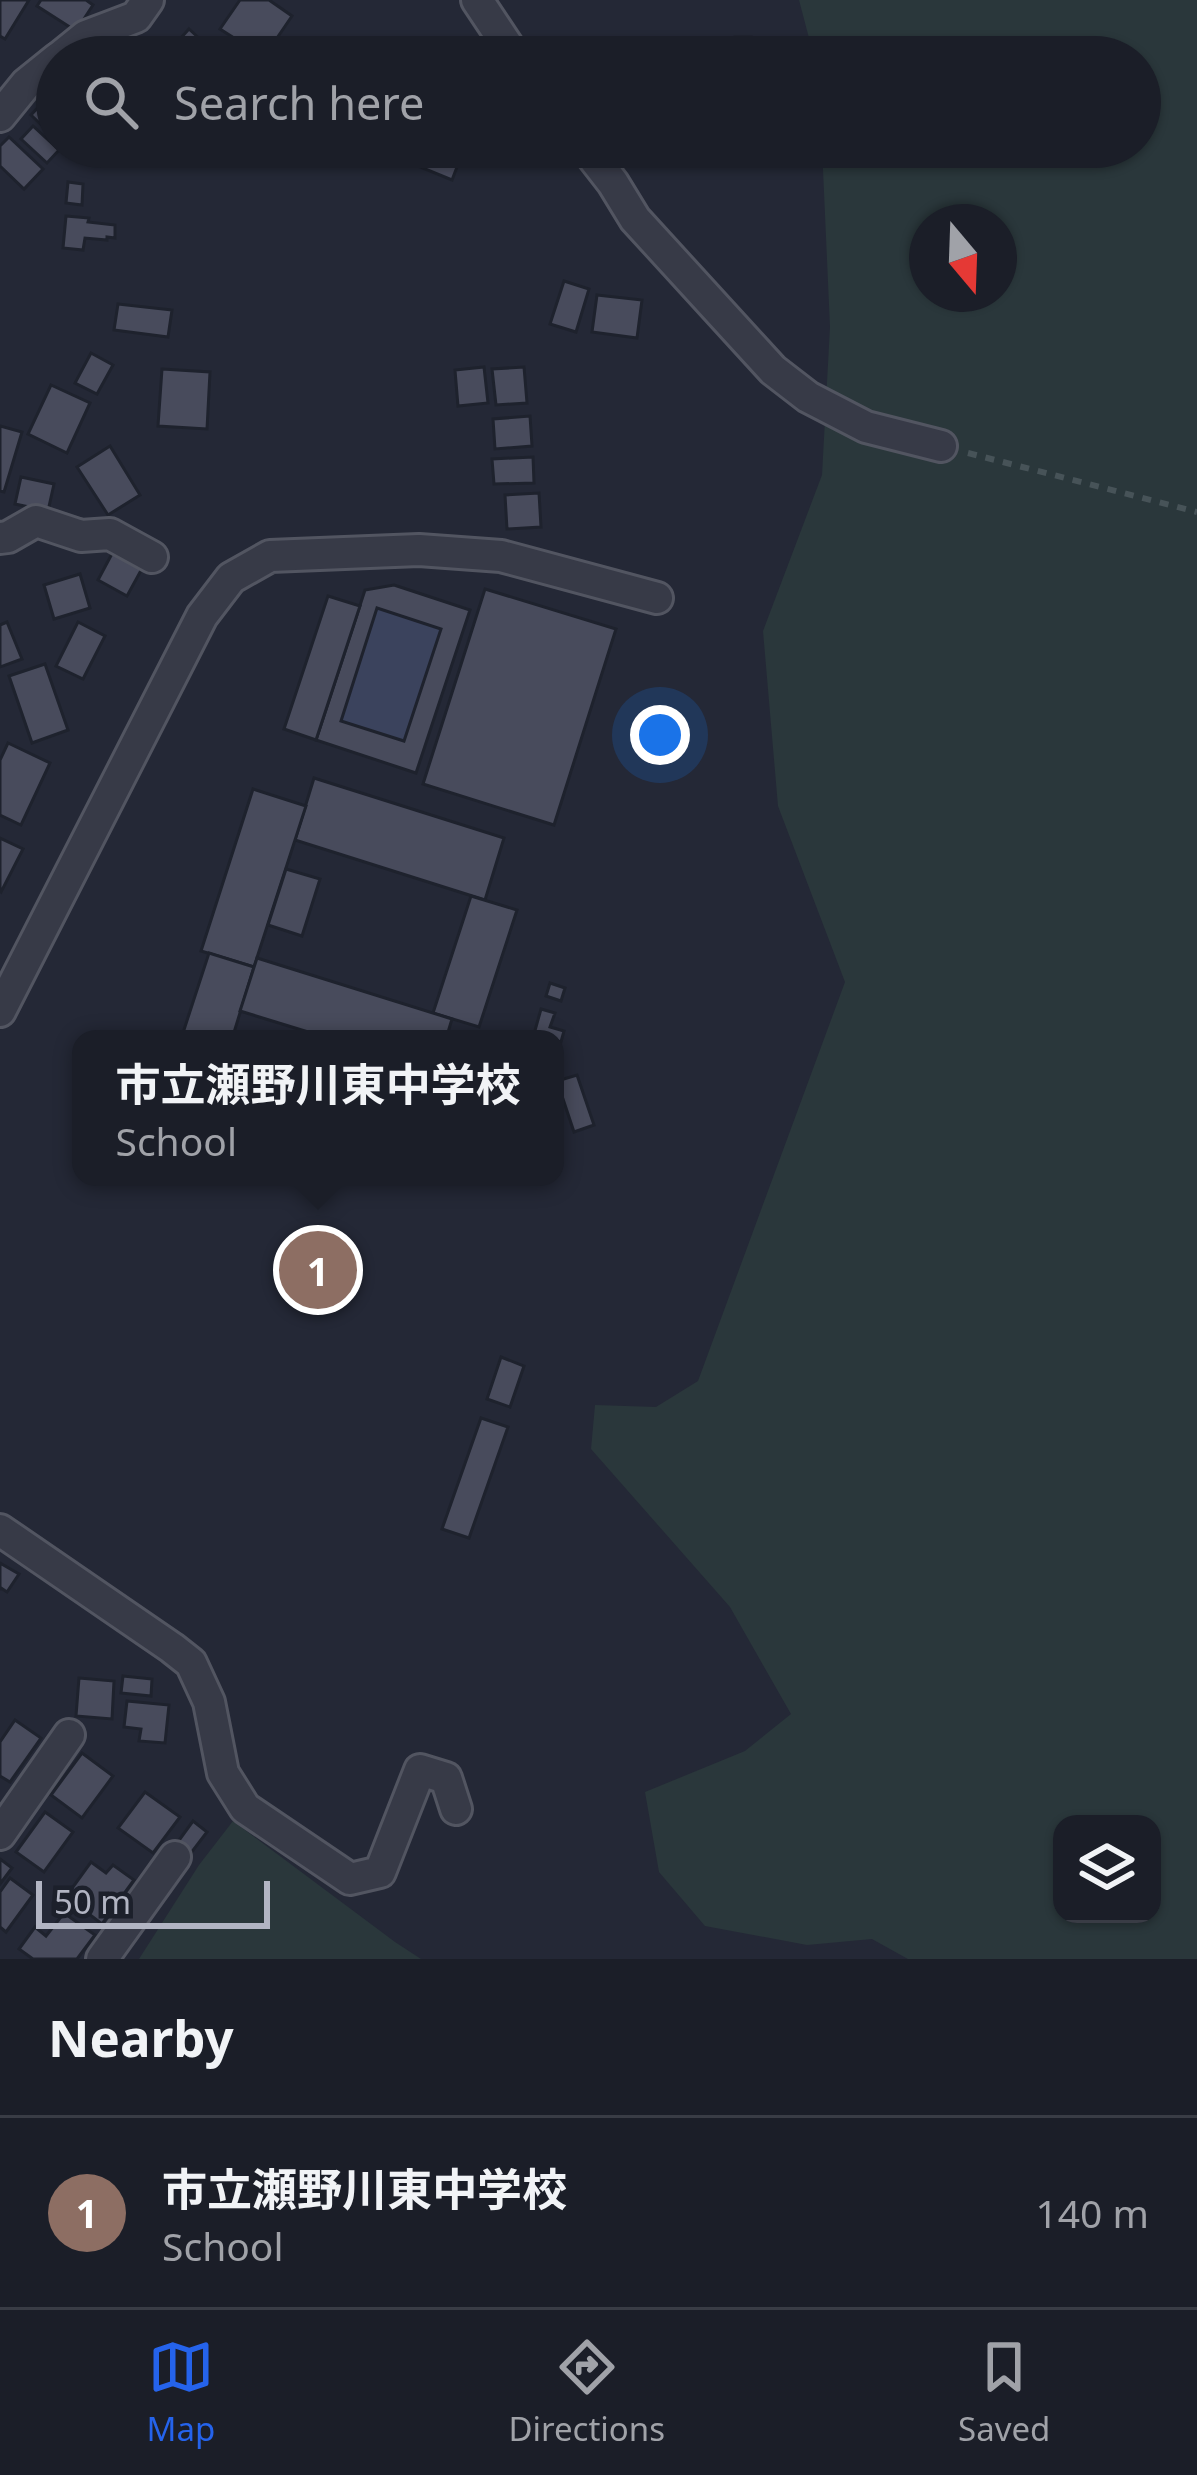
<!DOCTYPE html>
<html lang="en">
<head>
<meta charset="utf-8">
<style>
	:root { --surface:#1b1e28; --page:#242730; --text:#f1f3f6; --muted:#a0a2a8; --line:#393c45; --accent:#2563eb }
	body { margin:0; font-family:"Noto Sans","Noto Sans JP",sans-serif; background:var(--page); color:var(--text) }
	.controls { position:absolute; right:36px; bottom:36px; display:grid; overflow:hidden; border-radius:24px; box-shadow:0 3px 9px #0004 }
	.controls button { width:108px; height:108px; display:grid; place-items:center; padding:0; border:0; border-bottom:3px solid var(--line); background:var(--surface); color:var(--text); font:60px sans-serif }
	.compass { position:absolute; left:909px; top:204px; width:108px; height:108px; border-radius:50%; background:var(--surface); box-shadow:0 3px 9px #0004; rotate:161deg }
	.scale { position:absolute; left:36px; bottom:30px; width:234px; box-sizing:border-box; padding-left:12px; border:6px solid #b2b5c3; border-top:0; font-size:33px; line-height:42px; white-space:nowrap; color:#b2b5c3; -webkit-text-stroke:9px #1c202b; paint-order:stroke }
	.you { position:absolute; left:660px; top:735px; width:42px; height:42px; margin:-30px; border:9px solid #fff; border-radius:50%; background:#1a73e8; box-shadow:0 0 0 18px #1a73e833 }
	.badge { display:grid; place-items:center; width:78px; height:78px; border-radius:50%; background:var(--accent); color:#fff; font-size:39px; font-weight:700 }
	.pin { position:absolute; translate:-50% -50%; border:6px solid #fff; box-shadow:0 3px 12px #0006 }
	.popup { position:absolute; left:72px; top:1030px; width:492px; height:156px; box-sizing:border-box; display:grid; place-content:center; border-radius:24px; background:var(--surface); filter:drop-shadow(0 3px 9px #0005); font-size:39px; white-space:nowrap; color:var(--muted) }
	.popup b { font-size:45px; color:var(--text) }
	.popup::after { content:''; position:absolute; left:50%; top:100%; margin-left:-24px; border:24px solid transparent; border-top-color:var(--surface) }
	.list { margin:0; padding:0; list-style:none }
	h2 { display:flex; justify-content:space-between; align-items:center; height:156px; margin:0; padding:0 48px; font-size:51px }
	h2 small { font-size:39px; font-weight:400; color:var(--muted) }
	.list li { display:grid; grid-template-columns:78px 1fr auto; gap:36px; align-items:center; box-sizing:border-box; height:192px; padding:0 48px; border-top:3px solid var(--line) }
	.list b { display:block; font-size:45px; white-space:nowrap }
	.list p { margin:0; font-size:39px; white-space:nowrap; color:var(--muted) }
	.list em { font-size:39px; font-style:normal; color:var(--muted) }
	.icon { flex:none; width:66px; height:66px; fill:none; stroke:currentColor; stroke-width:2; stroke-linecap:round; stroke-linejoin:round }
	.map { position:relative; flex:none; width:1197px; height:1959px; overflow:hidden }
	.search { position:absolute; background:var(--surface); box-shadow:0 3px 9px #0004; left:36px; right:36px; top:36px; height:132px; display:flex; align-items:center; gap:30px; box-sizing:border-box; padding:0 42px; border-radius:66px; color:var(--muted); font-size:45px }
	.sheet { height:348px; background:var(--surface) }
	nav { display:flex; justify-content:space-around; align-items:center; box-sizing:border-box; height:168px; border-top:3px solid var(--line); background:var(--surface); font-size:33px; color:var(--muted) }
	nav a { display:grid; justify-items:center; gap:6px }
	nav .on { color:var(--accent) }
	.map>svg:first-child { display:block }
</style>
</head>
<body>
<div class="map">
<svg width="1197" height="1959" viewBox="0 0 1197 1959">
	<rect width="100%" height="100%" fill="#242836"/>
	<g fill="#2a373b" fill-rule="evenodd">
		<path d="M799 0H1197V1959H908L872 1939 807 1945 705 1926 659 1872 645 1792 745 1751 791 1714 730 1607 591 1449 595 1405 656 1407 698 1381 845 982 778 806 763 631 822 475 830 327 822 147H1140V57H814ZM927 222H999V294H927ZM1062 1824H1152V1914H1062Z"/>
		<polygon points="233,1821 395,1942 421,1959 139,1959 199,1865"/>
	</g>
	<polygon fill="#3b435d" points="377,608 441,629 404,741 341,721"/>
	<g fill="#484b5c" stroke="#1e222d" stroke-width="3" fill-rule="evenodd">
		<polygon points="0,0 29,0 5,39 0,36"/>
		<polygon points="41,0 86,0 93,5 76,31 37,6"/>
		<polygon points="240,0 269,0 292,16 264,57 220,29"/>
		<polygon points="189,29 215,53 211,57 174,57 168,52"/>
		<polygon points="735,37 751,37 750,57 734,56"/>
		<polygon points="239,45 246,57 221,57"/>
		<polygon points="57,87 57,140 31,115"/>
		<polygon points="33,126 59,150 47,163 21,139"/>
		<polygon points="9,137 43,169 24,189 0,166 0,146"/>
		<polygon points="287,147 305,147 300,166 283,161"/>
		<polygon points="414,147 446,147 462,154 452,180 408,162"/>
		<polygon points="68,182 83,184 82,205 66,203"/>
		<polygon points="66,216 89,218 88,222 115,225 115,238 107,237 107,240 85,238 83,250 63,248"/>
		<polygon points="564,281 589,289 576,332 550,324"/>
		<polygon points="597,295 642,300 637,338 592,332"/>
		<polygon points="118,304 172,310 168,337 114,330"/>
		<polygon points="91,353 113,365 97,394 75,383"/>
		<polygon points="484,367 488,403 458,406 455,370"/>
		<polygon points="524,367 527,403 496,405 492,369"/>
		<polygon points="162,369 210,372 207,429 158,426"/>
		<polygon points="51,385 90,403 67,453 28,434"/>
		<polygon points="530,416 532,446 495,449 493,419"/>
		<polygon points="0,426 22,432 4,492 0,491"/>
		<polygon points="110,446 140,495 108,515 77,467"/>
		<polygon points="533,457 534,483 494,484 492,459"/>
		<polygon points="21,477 54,484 48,511 15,504"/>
		<polygon points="539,493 541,527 507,529 505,495"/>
		<polygon points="114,550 144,565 127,596 98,580"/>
		<polygon points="80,574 90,608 54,619 44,585"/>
		<path d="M394 585 470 610 416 773 316 740 365 590ZM377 608 441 629 404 741 341 721Z"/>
		<polygon points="485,589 616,629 554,825 423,784"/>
		<polygon points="328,596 360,606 316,740 284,729"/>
		<polygon points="7,622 22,659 0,667 0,625"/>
		<polygon points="78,622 105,636 83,679 56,666"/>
		<polygon points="45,664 68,730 32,743 9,676"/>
		<polygon points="8,743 50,763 21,825 0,815 0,760"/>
		<polygon points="314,778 504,838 485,900 295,840"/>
		<polygon points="253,789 306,806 254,967 201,951"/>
		<polygon points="0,838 23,849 1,892 0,891"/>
		<polygon points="286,869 320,879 302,936 268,925"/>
		<polygon points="471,896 517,910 479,1027 433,1013"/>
		<polygon points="209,953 254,967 232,1039 181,1039"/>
		<polygon points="257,958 452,1019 446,1039 331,1039 240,1011"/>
		<polygon points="550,983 565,988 561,1001 546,996"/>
		<polygon points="541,1009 555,1013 550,1027 564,1031 561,1042 534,1034"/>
		<polygon points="577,1075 594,1125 574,1132 557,1081"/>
		<polygon points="501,1357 524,1366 510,1407 487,1399"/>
		<polygon points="481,1418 508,1427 469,1538 442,1529"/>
		<polygon points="0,1563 19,1574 7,1592 1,1588 0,1590"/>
		<polygon points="123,1676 152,1679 151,1696 121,1693"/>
		<polygon points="79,1678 114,1681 112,1719 76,1716"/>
		<polygon points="127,1701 169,1705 165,1743 139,1741 141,1729 124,1727"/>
		<polygon points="15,1720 41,1738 10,1782 0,1776 0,1742"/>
		<polygon points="82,1753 113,1776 82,1818 51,1795"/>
		<polygon points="145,1792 180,1817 153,1853 118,1828"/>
		<polygon points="45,1812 73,1832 44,1872 16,1852"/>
		<polygon points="193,1821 207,1832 191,1853 177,1843"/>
		<polygon points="0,1859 12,1868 0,1884"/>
		<polygon points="91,1862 106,1873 113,1865 134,1880 102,1924 81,1908 85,1902 70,1891"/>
		<polygon points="10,1878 33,1895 6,1932 0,1927 0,1892"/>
		<polygon points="64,1913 95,1935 77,1959 33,1959 19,1949 35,1927 46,1936"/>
	</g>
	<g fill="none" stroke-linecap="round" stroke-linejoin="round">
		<defs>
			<g id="minor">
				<polyline points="477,0 515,57"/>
				<polyline points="60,57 86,36 136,17 148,0"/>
				<polyline points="0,116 26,84 57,59"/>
				<polyline points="585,147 613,183 635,219 773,370 808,397 866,427 941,446"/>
				<polyline points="0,538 8,537 36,521 81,536 110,534 152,557"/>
				<polyline points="0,1011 202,616 231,578 270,556 419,550 501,556 657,598"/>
				<polyline points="0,1530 172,1648 191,1663 209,1702 223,1773 245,1808 350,1879 380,1872 420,1770 446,1778 456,1809"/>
				<polyline points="0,1834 69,1735"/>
				<polyline points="102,1959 175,1857"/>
			</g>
		</defs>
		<use href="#minor" stroke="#525561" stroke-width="36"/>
		<polyline stroke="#475358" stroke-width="6" stroke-dasharray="9 9" stroke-linecap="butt" points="968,453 1197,512"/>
		<use href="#minor" stroke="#373a47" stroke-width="30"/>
	</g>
</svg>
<div class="controls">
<button><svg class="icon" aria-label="layers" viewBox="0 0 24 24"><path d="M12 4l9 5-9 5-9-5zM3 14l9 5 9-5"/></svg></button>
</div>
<svg class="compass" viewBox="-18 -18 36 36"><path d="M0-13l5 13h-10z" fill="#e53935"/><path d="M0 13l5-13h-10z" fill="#a0a2a8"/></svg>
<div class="scale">50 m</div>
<div class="you"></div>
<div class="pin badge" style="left:318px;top:1270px;background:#8d6e63">1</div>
<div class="popup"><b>市立瀬野川東中学校</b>School</div>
<div class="search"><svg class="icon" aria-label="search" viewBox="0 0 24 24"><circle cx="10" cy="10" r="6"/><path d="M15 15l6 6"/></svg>Search here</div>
</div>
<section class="sheet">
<h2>Nearby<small></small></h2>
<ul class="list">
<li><span class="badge" style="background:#8d6e63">1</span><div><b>市立瀬野川東中学校</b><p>School</p></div><em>140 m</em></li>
</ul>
</section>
<nav>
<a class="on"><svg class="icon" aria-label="map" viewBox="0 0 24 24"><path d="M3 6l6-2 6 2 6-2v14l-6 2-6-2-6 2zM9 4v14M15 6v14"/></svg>Map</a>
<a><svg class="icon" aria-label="directions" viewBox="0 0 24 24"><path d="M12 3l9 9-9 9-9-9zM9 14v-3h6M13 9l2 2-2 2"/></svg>Directions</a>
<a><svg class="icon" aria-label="saved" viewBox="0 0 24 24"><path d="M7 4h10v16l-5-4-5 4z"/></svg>Saved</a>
</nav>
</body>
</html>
